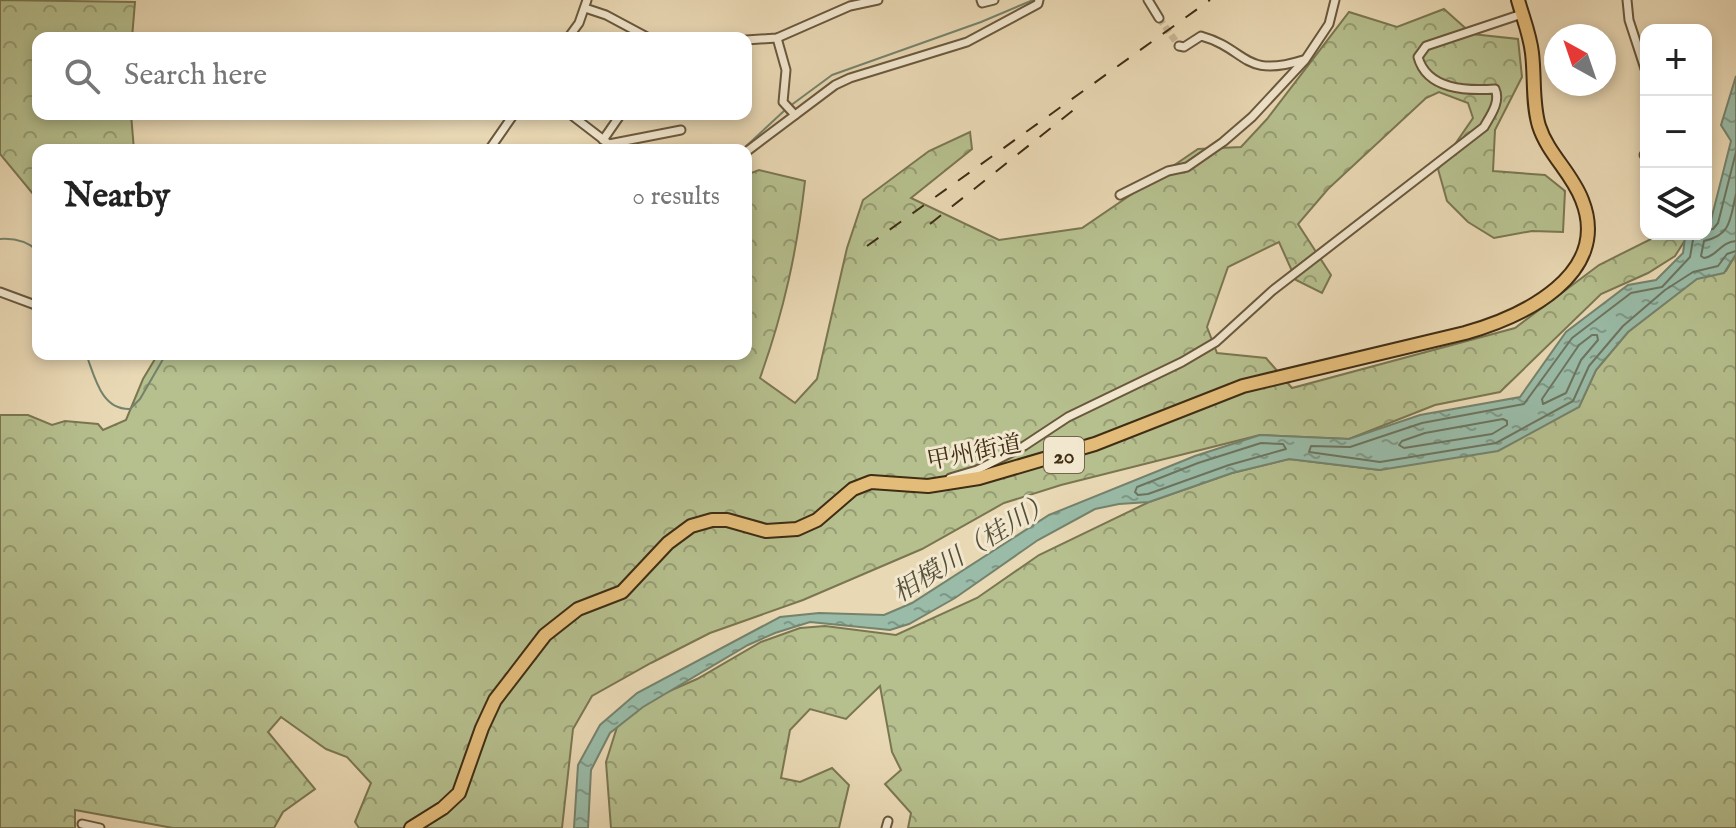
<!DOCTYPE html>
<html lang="en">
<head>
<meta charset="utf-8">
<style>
	:root { --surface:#fff; --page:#f6f6f6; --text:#222; --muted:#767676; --line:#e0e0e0 }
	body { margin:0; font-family:"IM FELL English","Noto Serif JP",serif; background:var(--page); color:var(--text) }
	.controls { position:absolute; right:24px; top:24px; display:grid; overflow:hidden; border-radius:16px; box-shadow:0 4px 12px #0003 }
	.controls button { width:72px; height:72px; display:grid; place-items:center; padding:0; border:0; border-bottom:2px solid var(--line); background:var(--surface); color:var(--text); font:40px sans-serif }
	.compass { position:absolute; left:1544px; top:24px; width:72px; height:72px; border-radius:50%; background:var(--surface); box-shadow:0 4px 12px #0003; rotate:320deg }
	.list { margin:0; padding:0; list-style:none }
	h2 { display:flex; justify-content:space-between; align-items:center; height:104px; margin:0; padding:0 32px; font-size:34px }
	h2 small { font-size:26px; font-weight:400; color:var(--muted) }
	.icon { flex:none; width:44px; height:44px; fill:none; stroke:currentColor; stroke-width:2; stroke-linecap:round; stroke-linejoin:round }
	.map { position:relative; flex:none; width:1736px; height:828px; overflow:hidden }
	.search { position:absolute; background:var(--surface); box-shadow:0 4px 12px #0003; left:32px; top:32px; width:720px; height:88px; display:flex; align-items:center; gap:20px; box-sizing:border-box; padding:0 28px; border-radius:16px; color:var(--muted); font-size:30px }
	.panel { position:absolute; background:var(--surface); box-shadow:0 4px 12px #0003; left:32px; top:144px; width:720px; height:216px; border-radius:16px }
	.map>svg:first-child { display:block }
</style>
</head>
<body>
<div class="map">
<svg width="1736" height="828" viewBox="0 0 1736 828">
	<defs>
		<pattern id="forest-crowns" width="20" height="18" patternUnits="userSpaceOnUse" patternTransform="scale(2)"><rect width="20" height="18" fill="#b6bf8e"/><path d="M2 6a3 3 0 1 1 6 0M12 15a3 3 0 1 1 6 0" fill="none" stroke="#959c73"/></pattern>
		<pattern id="water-ripples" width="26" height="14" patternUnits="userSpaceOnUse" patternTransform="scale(2)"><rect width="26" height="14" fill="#99bba7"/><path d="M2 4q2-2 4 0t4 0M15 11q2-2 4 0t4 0" fill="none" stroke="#7e9887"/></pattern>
	</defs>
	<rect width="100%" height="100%" fill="#e9d8b4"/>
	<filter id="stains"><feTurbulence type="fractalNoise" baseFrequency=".0025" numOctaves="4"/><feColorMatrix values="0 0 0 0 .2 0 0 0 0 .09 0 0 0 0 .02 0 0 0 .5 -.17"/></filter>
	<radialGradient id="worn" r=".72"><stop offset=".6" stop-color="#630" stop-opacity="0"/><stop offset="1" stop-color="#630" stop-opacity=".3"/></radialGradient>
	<g fill="url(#forest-crowns)" stroke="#7a7651" stroke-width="2">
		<polygon points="0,0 135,2 132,38 38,38 38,114 131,114 134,150 38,150 38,200 0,154"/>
		<path d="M1444 9 1472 34 1518 39 1522 77 1495 130 1493 171 1545 175 1565 191 1563 232 1532 231 1494 238 1468 222 1447 201 1438 169 1473 118 1468 103 1439 92 1426 98 1328 189 1298 224 1331 275 1322 293 1296 280 1279 242 1228 267 1207 327 1217 353 1266 358 1292 388 1515 328 1599 265 1661 234H1689L1675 256 1648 273 1601 294 1500 392 1435 405 1349 439 1260 435 1061 485 1004 503 922 549 803 600 710 633 651 663 592 696 573 729 562 828H359L355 822 371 783 347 757 326 749 281 717 268 732 315 789 283 812 274 828H173L75 810V828H0V415H28L52 425 65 421 98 424 103 430 126 420 143 379 158 354H746V175L759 170 805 181C797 251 784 311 760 378L795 403 817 379 847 248 863 200 929 151 970 132 972 149 911 198 999 240 1082 228 1198 149 1241 147 1267 119 1349 12 1397 27Z"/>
		<polygon points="1736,254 1736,828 908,828 911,813 885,784 901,770 892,752 880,686 846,719 810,709 790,730 781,778 800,782 832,768 849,785 839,828 611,828 606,762 617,727 642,703 697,679 761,642 800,628 825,626 896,635 977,598 1039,555 1149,502 1232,473 1289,459 1380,470 1579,407 1596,370 1628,332 1697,278 1726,271"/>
	</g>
	<polygon fill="url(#water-ripples)" stroke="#75826c" stroke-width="2" points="1736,76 1736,254 1724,273 1697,279 1628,332 1596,370 1579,407 1498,451 1380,470 1289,459 1232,473 1149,502 1119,504 1095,509 1038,540 955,598 909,624 890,630 810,622 775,633 748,645 643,707 610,733 591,770 588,828 574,828 578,765 600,725 637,693 780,617 819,613 884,615 912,603 1049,515 1195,456 1260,435 1349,439 1420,415 1520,397 1566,332 1628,285 1656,280 1683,253 1685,238 1691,234 1706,234 1706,224 1711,220 1731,141 1721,125"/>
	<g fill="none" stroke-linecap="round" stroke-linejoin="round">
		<g stroke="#6c745e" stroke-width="2">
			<path d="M1736 194C1730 218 1732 235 1704 241L1701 256 1704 258C1718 256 1720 242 1736 241"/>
			<polyline points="1706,230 1713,229 1718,223 1736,152"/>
			<polyline points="1694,234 1690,257 1662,287 1631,293 1572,338 1524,404 1422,423 1350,447 1311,446 1309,452 1380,462 1496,443 1573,401 1589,366 1623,326 1665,290 1693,272 1718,266 1727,254 1736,251"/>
			<polygon points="1592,335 1597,335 1598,340 1581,360 1566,393 1543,404 1542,399 1579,345"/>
			<polygon points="1503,419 1507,421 1507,425 1492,434 1404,448 1399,445 1402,441 1425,433"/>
			<polygon points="1261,443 1283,444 1286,449 1229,465 1148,494 1138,495 1135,492 1137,487 1198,463"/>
		</g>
		<g stroke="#75826c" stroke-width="2">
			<polyline points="790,106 832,75 981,22 1033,0"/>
			<polyline points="742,150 785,110"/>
			<path d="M0 239C14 238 27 241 38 251"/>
			<path d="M86 354C95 377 101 410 130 409L140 399 166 354"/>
		</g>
		<polyline stroke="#c7b694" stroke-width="7" stroke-dasharray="7 3.5" stroke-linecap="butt" points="1159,18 1179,46"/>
		<defs>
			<g id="street">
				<polyline points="981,0 982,3 994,0"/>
				<polyline points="1148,0 1159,18"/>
				<polyline points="1627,0 1629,20 1646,72"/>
				<polyline points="585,8 606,15 649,38"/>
				<polyline points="568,38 579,23 587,0"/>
				<polyline points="777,38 786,70 783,102 795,115"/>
				<polyline points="746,40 777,38 850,6 878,0"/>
				<path d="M1179 46 1184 47 1201 36C1248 49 1242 79 1303 60"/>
				<polyline points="570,114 609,144 681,130"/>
				<polyline points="603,140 621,114"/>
				<polyline points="489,150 514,114"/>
				<polyline points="746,152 835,85 850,78 967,42 1038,4 1039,0"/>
				<polyline points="1644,155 1646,155"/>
				<polyline points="1120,195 1168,171 1187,167 1223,142 1252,117 1305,60 1329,24 1335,0"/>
				<polyline points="0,292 38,306"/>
				<path d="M950 478 977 470 1024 446 1068 417 1182 362 1216 342 1272 291 1484 127C1490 116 1501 102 1495 89 1467 91 1427 90 1418 57L1426 46 1522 14"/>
				<polyline points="82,824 100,828"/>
				<polyline points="886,828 888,821"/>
			</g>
			<path id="highway" d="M411 828 443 808 459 793 482 728 495 700 545 635 578 609 622 592 668 543 691 526 712 520H727L766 531 797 529 817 520 853 489 871 482 928 486 979 478 1095 444 1243 386 1465 333C1522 317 1612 275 1582 200 1572 173 1548 154 1539 126 1532 103 1535 77 1532 53 1530 35 1523 18 1518 0"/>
		</defs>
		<use href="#street" stroke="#6a583c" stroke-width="11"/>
		<use href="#highway" stroke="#3f2d14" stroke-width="16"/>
		<use href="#street" stroke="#f1e6ce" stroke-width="7"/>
		<use href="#highway" stroke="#e4bc7a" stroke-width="12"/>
		<g stroke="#3f2d14" stroke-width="2" stroke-dasharray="14 14" stroke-linecap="butt">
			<polyline points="930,224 1076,108"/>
			<polyline points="867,246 1210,0"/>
		</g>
	</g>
	<g text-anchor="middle" stroke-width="6" stroke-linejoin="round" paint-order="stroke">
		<rect fill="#f1e6ce" stroke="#74644c" stroke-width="2" x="1044" y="437" width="40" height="36" rx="6"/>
		<g font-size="22" font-weight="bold" fill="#3f2d14">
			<text x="1064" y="463">20</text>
		</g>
		<g font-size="24" fill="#3f2d14" stroke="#f1e6ce">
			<text transform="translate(974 452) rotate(-11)" y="8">甲州街道</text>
		</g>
		<g font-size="26" font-style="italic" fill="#565039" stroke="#f1e6ce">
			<text transform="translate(972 547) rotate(-32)" y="9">相模川（桂川）</text>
		</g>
	</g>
	<rect width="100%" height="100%" filter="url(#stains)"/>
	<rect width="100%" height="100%" fill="url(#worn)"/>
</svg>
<div class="controls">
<button>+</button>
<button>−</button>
<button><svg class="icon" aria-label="layers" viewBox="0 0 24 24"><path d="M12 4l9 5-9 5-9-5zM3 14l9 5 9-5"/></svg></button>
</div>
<svg class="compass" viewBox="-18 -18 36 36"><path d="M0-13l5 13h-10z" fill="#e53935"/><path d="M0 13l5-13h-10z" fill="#767676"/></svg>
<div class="search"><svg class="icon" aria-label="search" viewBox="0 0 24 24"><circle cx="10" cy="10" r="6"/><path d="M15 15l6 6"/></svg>Search here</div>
<section class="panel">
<h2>Nearby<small>0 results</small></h2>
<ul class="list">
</ul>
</section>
</div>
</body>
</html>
